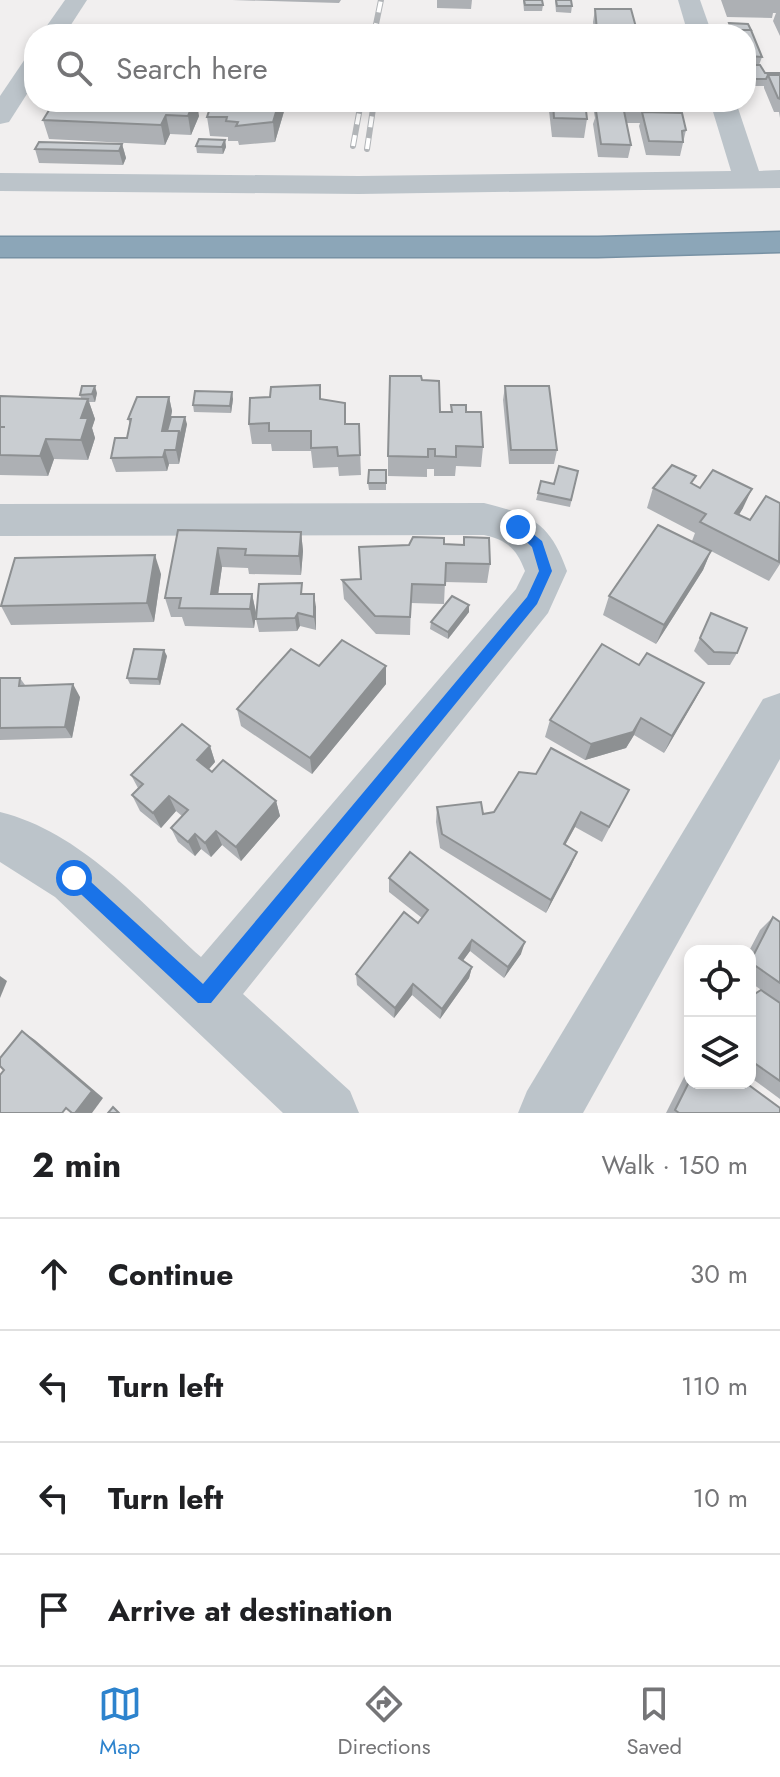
<!DOCTYPE html>
<html lang="en">
<head>
<meta charset="utf-8">
<style>
	:root { --surface:#fff; --page:#f2f2f2; --text:#202124; --muted:#757577; --line:#e0e0e0; --accent:#2d83cd }
	body { margin:0; font-family:Jost,sans-serif; background:var(--page); color:var(--text) }
	.controls { position:absolute; right:24px; bottom:24px; display:grid; overflow:hidden; border-radius:16px; box-shadow:0 4px 12px #0003 }
	.controls button { width:72px; height:72px; display:grid; place-items:center; padding:0; border:0; border-bottom:2px solid var(--line); background:var(--surface); color:var(--text); font:40px sans-serif }
	.stop { position:absolute; width:24px; height:24px; margin:-18px; border:6px solid #1a73e8; border-radius:50%; background:#fff }
	.stop.end { background:#1a73e8; border-color:#fff; box-shadow:0 2px 8px #0008 }
	.list { margin:0; padding:0; list-style:none }
	h2 { display:flex; justify-content:space-between; align-items:center; height:104px; margin:0; padding:0 32px; font-size:34px }
	h2 small { font-size:26px; font-weight:400; color:var(--muted) }
	.list li { display:grid; grid-template-columns:52px 1fr auto; gap:24px; align-items:center; box-sizing:border-box; height:112px; padding:0 32px; border-top:2px solid var(--line) }
	.list b { display:block; font-size:30px; white-space:nowrap }
	.list em { font-size:26px; font-style:normal; color:var(--muted) }
	.icon { flex:none; width:44px; height:44px; fill:none; stroke:currentColor; stroke-width:2; stroke-linecap:round; stroke-linejoin:round }
	.map { position:relative; flex:none; width:780px; height:1113px; overflow:hidden }
	.search { position:absolute; background:var(--surface); box-shadow:0 4px 12px #0003; left:24px; right:24px; top:24px; height:88px; display:flex; align-items:center; gap:20px; box-sizing:border-box; padding:0 28px; border-radius:32px; color:var(--muted); font-size:30px }
	.sheet { height:552px; background:var(--surface) }
	nav { display:flex; justify-content:space-around; align-items:center; box-sizing:border-box; height:112px; border-top:2px solid var(--line); background:var(--surface); font-size:22px; color:var(--muted) }
	nav a { display:grid; justify-items:center; gap:4px }
	nav .on { color:var(--accent) }
	.map>svg:first-child { display:block }
</style>
</head>
<body>
<div class="map">
<svg width="780" height="1113" viewBox="0 0 780 1113">
	<rect width="100%" height="100%" fill="#f1efef"/>
	<g fill="none" stroke-linecap="round" stroke-linejoin="round">
		<defs>
			<polygon id="highway" points="780,232 780,252 598,257 0,257 0,237 598,237"/>
		</defs>
		<use href="#highway" stroke="#7791a4" stroke-width="3"/>
		<g fill="#bcc4ca" fill-rule="evenodd">
			<polygon points="65,0 87,0 65,34 41,34"/>
			<polygon points="678,0 700,0 712,34 688,34"/>
			<polygon points="34,57 34,83 9,122 0,124 0,96 25,59"/>
			<polygon points="710,102 736,102 759,171 780,170 780,188 359,194 0,191 0,173 359,176 731,171"/>
			<path d="M484 503C532 515 550 523 567 571L548 613 243 994 350 1091 359 1113H283L55 897 0 862V812C81 832 141 903 201 957L516 589 525 571C517 549 507 540 484 535L0 536V504Z"/>
			<polygon points="780,693 780,759 583,1113 518,1113 527,1091 763,699"/>
		</g>
		<use href="#highway" fill="#8ca6b8" fill-rule="evenodd"/>
		<defs>
			<g id="rail">
				<polyline points="374,34 381,0"/>
				<polyline points="353,146 361,102"/>
				<polyline points="367,149 374,102"/>
			</g>
		</defs>
		<use href="#rail" stroke="#b2b5b8" stroke-width="6"/>
		<use href="#rail" stroke="#fff" stroke-width="4" stroke-dasharray="11" stroke-linecap="butt"/>
	</g>
	<g fill="#adb0b4">
		<polygon points="232,0 341,0 339,3"/>
		<polygon points="437,0 472,0 471,9 437,8"/>
		<polygon points="523,0 543,5 542,11 524,11"/>
		<polygon points="555,0 571,0 572,6 571,13 556,12"/>
		<polygon points="721,0 780,0 780,36 773,21 776,13 773,13 772,18 727,17"/>
		<polygon points="595,9 637,31 636,34 594,34 593,22"/>
		<polygon points="729,23 748,24 762,57 759,65 765,73 780,73 780,118 779,112 774,112 764,88 764,86 751,86 746,74 746,34 729,34 727,30"/>
		<polygon points="54,102 199,116 191,135 170,134 165,145 49,139 43,120"/>
		<polygon points="548,102 585,102 587,119 584,138 552,137"/>
		<polygon points="593,102 662,102 663,112 686,130 680,156 646,155 639,126 640,123 627,123 631,145 628,158 598,157 593,124 595,118 593,107"/>
		<polygon points="285,108 275,142 239,145 238,141 228,141 228,137 210,136 207,117"/>
		<polygon points="225,140 226,147 223,154 197,153 196,146"/>
		<polygon points="122,144 126,158 123,165 39,163 35,149"/>
		<polygon points="422,380 440,412 466,412 483,447 481,467 456,466 455,476 434,476 434,469 427,469 427,477 388,476 388,456"/>
		<polygon points="320,385 321,399 346,424 359,424 361,475 339,476 338,467 313,468 311,451 272,451 271,444 252,444 249,424 270,397"/>
		<polygon points="505,386 557,450 554,464 509,464 503,400"/>
		<polygon points="97,393 95,402 89,402 95,419 92,428 95,438 88,460 54,459 48,476 0,475 0,396 81,398 80,395"/>
		<polygon points="169,397 172,411 171,417 187,424 179,464 169,464 167,471 116,472 111,458 127,438 130,424 128,419"/>
		<polygon points="233,399 231,413 194,412 193,405"/>
		<polygon points="386,470 386,490 369,490 368,483"/>
		<polygon points="578,471 570,507 536,500 538,493"/>
		<polygon points="693,484 743,508 739,515 750,520 780,503 780,564 769,581 711,551 703,570 656,644 603,615 609,596 692,541 695,533 647,508 653,488"/>
		<polygon points="178,530 301,532 303,551 301,575 249,574 248,568 222,567 218,594 252,594 256,613 254,628 185,626 182,617 171,617 165,598"/>
		<polygon points="464,537 490,564 487,583 445,582 444,604 411,603 410,635 376,634 344,599 342,580 361,579 444,544 463,545"/>
		<polygon points="161,574 154,622 11,625 1,606"/>
		<polygon points="303,594 316,607 316,630 300,626 297,631 259,632 256,619"/>
		<polygon points="469,612 448,639 430,629 431,622"/>
		<polygon points="711,613 737,653 730,665 708,665 694,651"/>
		<polygon points="167,656 160,685 130,684 127,678"/>
		<polygon points="639,665 704,683 664,753 634,735 626,748 585,760 545,737 550,720"/>
		<polygon points="319,666 386,684 312,774 241,726 237,709"/>
		<polygon points="0,678 20,678 25,685 80,697 72,738 0,740"/>
		<polygon points="210,746 215,762 209,769 212,772 276,801 280,816 241,861 222,845 211,857 201,849 195,856 178,842 171,828 182,816 176,811 161,828 140,811 132,795 138,788 131,775"/>
		<polygon points="629,790 602,842 575,827 565,845 577,852 546,913 440,848 436,822 437,807 483,814"/>
		<polygon points="389,878 521,954 504,978 470,951 463,960 472,967 469,978 440,1019 412,995 394,1018 357,985 356,974 418,923 422,918 389,892"/>
		<polygon points="773,917 780,922 780,1099 750,1077 750,997 778,1002 750,982 750,951 749,951 760,930"/>
		<polygon points="690,1065 690,1083 780,1113 666,1113"/>
	</g>
	<g fill="#8d9092">
		<polygon points="194,102 197,102 199,116 191,135 188,116"/>
		<polygon points="279,102 284,102 285,108 275,142 273,122"/>
		<polygon points="166,115 170,134 165,145 161,125"/>
		<polygon points="225,140 226,147 223,154 222,147"/>
		<polygon points="122,144 126,158 123,165 119,151"/>
		<polygon points="95,386 97,393 95,402 92,394"/>
		<polygon points="232,392 233,399 231,413 230,406"/>
		<polygon points="169,397 172,411 167,436 162,431"/>
		<polygon points="88,399 95,419 92,428 95,438 88,460 81,440 81,418"/>
		<polygon points="185,417 187,424 179,464 176,450 179,431"/>
		<polygon points="46,439 54,459 48,476 40,456"/>
		<polygon points="165,450 169,464 167,471 163,457"/>
		<polygon points="752,489 743,508 727,533 735,513"/>
		<polygon points="301,532 303,551 301,575 299,556"/>
		<polygon points="218,548 222,567 216,609 211,594"/>
		<polygon points="711,551 703,570 656,644 664,625"/>
		<polygon points="155,555 161,574 154,622 147,603"/>
		<polygon points="252,594 256,613 254,628 250,609"/>
		<polygon points="314,594 316,607 316,630 314,617"/>
		<polygon points="469,605 469,612 448,639 448,632"/>
		<polygon points="298,613 300,626 297,631 295,618"/>
		<polygon points="164,650 167,656 160,685 158,679"/>
		<polygon points="386,666 386,684 312,774 310,758"/>
		<polygon points="704,683 695,700 664,753 672,736"/>
		<polygon points="73,684 80,697 72,738 65,727"/>
		<polygon points="641,718 634,735 626,748 585,760 591,744"/>
		<polygon points="210,746 215,762 203,776 197,760"/>
		<polygon points="169,796 176,811 161,828 153,813"/>
		<polygon points="276,801 280,816 241,861 236,847"/>
		<polygon points="581,812 575,827 558,858 564,844"/>
		<polygon points="216,831 222,845 211,857 205,843"/>
		<polygon points="195,834 201,849 195,856 188,842"/>
		<polygon points="577,852 571,866 546,913 551,900"/>
		<polygon points="472,940 470,951 457,969 459,958"/>
		<polygon points="525,942 521,954 504,978 508,967"/>
		<polygon points="472,967 469,978 440,1019 442,1009"/>
		<polygon points="0,976 7,981 0,998"/>
		<polygon points="413,984 412,995 394,1018 395,1008"/>
		<polygon points="22,1031 35,1040 103,1098 92,1113 75,1113"/>
	</g>
	<g fill="#c9cdd1" stroke="#8d9092" stroke-width="2">
		<polygon points="524,0 542,0 543,5 525,5"/>
		<polygon points="556,0 571,0 572,6 557,6"/>
		<polygon points="595,9 631,9 637,31 597,30"/>
		<polygon points="729,23 748,24 751,30 739,30 737,34 733,34"/>
		<polygon points="739,30 751,30 762,57 749,56 746,48 746,34 740,34"/>
		<polygon points="747,65 760,65 765,73 780,73 780,75 768,75 766,79 753,79"/>
		<polygon points="768,75 780,75 780,99 778,98"/>
		<polygon points="54,102 194,102 188,116 166,115 161,125 43,120"/>
		<polygon points="212,102 279,102 273,122 236,126 238,122 226,121 227,117 207,117"/>
		<polygon points="553,102 585,102 587,119 554,118"/>
		<polygon points="596,102 662,102 663,110 598,109"/>
		<polygon points="596,111 624,111 631,145 601,144"/>
		<polygon points="642,112 682,113 686,130 682,131 683,142 649,141"/>
		<polygon points="199,139 225,140 222,147 196,146"/>
		<polygon points="39,142 122,144 119,151 35,149"/>
		<polygon points="390,376 421,376 422,380 439,381 440,412 452,412 451,405 466,405 466,412 481,412 483,447 456,446 456,457 435,456 435,449 428,449 428,457 388,456"/>
		<polygon points="320,385 320,399 345,403 345,424 359,424 360,455 338,456 337,447 311,448 311,431 269,431 269,423 249,424 250,398 270,397 271,387"/>
		<polygon points="82,386 95,386 92,394 80,395"/>
		<polygon points="505,386 549,386 557,450 511,450"/>
		<polygon points="195,391 232,392 230,406 193,405"/>
		<polygon points="0,396 88,399 81,418 88,418 81,440 46,439 40,456 0,455 0,427 5,427 0,427"/>
		<polygon points="137,397 169,397 162,431 179,431 176,450 165,450 163,457 111,458 115,438 127,438 131,419 128,419"/>
		<polygon points="171,417 185,417 180,437 179,431 167,431"/>
		<polygon points="672,465 696,476 691,483 700,488 713,470 752,489 735,513 750,520 766,496 780,503 779,562 700,522 706,514 653,488"/>
		<polygon points="559,466 578,471 571,500 538,493 541,481 554,484"/>
		<polygon points="369,470 386,470 386,483 368,483"/>
		<polygon points="658,525 711,551 664,625 609,596"/>
		<polygon points="178,530 301,532 299,556 245,555 246,549 218,548 211,594 252,594 250,609 179,608 181,598 165,598"/>
		<polygon points="413,537 444,538 444,544 464,545 464,537 489,538 490,564 446,563 445,585 412,584 410,617 375,616 342,580 361,579 359,547 409,545"/>
		<polygon points="155,555 147,603 1,606 15,558"/>
		<polygon points="302,583 301,594 314,594 314,617 298,613 295,618 256,619 259,584"/>
		<polygon points="452,596 469,605 448,632 431,622"/>
		<polygon points="711,613 747,628 737,653 714,652 700,638"/>
		<polygon points="342,640 386,666 310,758 237,709 291,649 319,666"/>
		<polygon points="602,644 639,665 647,653 704,683 672,736 641,718 633,732 591,744 550,720"/>
		<polygon points="134,649 164,650 158,679 127,678"/>
		<polygon points="0,678 20,678 19,686 73,684 65,727 0,728"/>
		<polygon points="182,724 210,746 197,760 212,772 223,760 276,801 236,847 216,831 205,843 195,834 188,842 171,828 188,810 169,796 153,813 132,795 143,784 131,775"/>
		<polygon points="551,748 629,790 609,827 581,812 564,844 577,852 551,900 442,834 437,807 481,802 483,814 494,812 519,772 536,774"/>
		<polygon points="410,852 525,942 508,967 472,940 459,958 472,967 442,1009 413,984 395,1008 356,974 404,912 418,923 428,910 389,878"/>
		<polygon points="773,917 780,922 780,983 750,962"/>
		<polygon points="761,990 780,1003 780,1081 750,1060 750,997"/>
		<polygon points="22,1031 92,1091 75,1113 72,1113 66,1108 62,1113 0,1113 0,1075 4,1070 0,1066 0,1058"/>
		<polygon points="690,1080 690,1083 746,1083 780,1108 780,1113 679,1113 675,1110"/>
		<polygon points="113,1107 119,1113 108,1113"/>
	</g>
	<polygon fill="#1a73e8" points="518,522 542,541 552,571 537,604 211,1003 198,1003 69,883 69,872 80,872 203,984 527,597 539,571 532,547 511,527"/>
</svg>
<div class="controls">
<button><svg class="icon" aria-label="locate" viewBox="0 0 24 24"><circle cx="12" cy="12" r="6"/><path d="M12 2v4M12 18v4M2 12h4M18 12h4"/></svg></button>
<button><svg class="icon" aria-label="layers" viewBox="0 0 24 24"><path d="M12 4l9 5-9 5-9-5zM3 14l9 5 9-5"/></svg></button>
</div>
<div class="stop" style="left:74px;top:878px"></div>
<div class="stop end" style="left:518px;top:527px"></div>
<div class="search"><svg class="icon" aria-label="search" viewBox="0 0 24 24"><circle cx="10" cy="10" r="6"/><path d="M15 15l6 6"/></svg>Search here</div>
</div>
<section class="sheet">
<h2>2 min<small>Walk · 150 m</small></h2>
<ul class="list">
<li><svg class="icon" aria-label="ahead" viewBox="0 0 24 24"><path d="M12 20V5M6 11l6-6 6 6"/></svg><div><b>Continue</b></div><em>30 m</em></li>
<li><svg class="icon" aria-label="left" viewBox="0 0 24 24"><path d="M17 20v-9H6M10 6l-5 5 5 5"/></svg><div><b>Turn left</b></div><em>110 m</em></li>
<li><svg class="icon" aria-label="left" viewBox="0 0 24 24"><path d="M17 20v-9H6M10 6l-5 5 5 5"/></svg><div><b>Turn left</b></div><em>10 m</em></li>
<li><svg class="icon" aria-label="arrive" viewBox="0 0 24 24"><path d="M6 21V4h12l-3 4 3 4H6"/></svg><div><b>Arrive at destination</b></div></li>
</ul>
</section>
<nav>
<a class="on"><svg class="icon" aria-label="map" viewBox="0 0 24 24"><path d="M3 6l6-2 6 2 6-2v14l-6 2-6-2-6 2zM9 4v14M15 6v14"/></svg>Map</a>
<a><svg class="icon" aria-label="directions" viewBox="0 0 24 24"><path d="M12 3l9 9-9 9-9-9zM9 14v-3h6M13 9l2 2-2 2"/></svg>Directions</a>
<a><svg class="icon" aria-label="saved" viewBox="0 0 24 24"><path d="M7 4h10v16l-5-4-5 4z"/></svg>Saved</a>
</nav>
</body>
</html>
